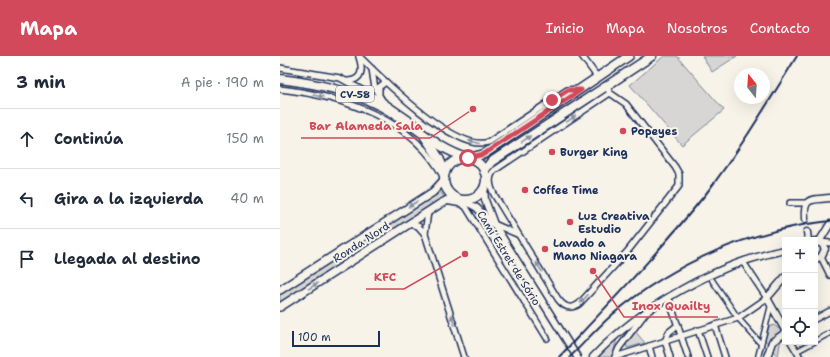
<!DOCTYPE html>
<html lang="es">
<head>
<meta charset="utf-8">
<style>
	:root { --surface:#fff; --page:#f2f2f3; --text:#1f2937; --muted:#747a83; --line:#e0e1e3; --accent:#d1495b }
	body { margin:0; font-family:"Shantell Sans",sans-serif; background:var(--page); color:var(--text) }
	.controls { position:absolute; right:12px; bottom:12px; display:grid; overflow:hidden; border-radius:0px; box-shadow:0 4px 16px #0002 }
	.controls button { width:36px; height:36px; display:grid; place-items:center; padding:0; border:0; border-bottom:1px solid var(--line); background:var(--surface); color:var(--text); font:20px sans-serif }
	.compass { position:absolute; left:454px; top:12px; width:36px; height:36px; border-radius:50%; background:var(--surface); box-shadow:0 4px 16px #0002; rotate:343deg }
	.scale { position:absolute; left:12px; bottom:10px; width:88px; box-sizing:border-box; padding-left:4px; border:2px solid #1b2f5e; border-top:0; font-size:11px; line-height:14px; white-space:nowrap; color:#1b2f5e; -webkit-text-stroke:3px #f7f3e8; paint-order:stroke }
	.stop { position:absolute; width:12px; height:12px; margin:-9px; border:3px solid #d1495b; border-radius:50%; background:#fff }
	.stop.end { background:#d1495b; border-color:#fff; box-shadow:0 1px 4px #0008 }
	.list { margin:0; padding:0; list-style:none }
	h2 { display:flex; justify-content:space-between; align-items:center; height:52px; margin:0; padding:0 16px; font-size:17px }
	h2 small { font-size:13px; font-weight:400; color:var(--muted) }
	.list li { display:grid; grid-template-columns:26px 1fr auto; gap:12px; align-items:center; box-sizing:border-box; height:60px; padding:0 16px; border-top:1px solid var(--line) }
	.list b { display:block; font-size:15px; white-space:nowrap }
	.list em { font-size:13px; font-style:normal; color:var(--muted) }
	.icon { flex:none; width:22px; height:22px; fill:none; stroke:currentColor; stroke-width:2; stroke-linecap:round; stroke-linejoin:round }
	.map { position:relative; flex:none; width:550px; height:301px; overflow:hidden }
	header { display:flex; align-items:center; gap:24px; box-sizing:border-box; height:56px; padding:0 20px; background:var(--accent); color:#fff }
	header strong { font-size:19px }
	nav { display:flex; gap:22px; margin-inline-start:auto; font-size:14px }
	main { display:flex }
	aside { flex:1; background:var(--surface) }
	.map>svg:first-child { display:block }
</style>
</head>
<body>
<header>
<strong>Mapa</strong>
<nav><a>Inicio</a><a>Mapa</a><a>Nosotros</a><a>Contacto</a></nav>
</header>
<main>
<aside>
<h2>3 min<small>A pie · 190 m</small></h2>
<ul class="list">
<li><svg class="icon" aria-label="ahead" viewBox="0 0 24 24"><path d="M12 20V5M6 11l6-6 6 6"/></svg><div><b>Continúa</b></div><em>150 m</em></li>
<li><svg class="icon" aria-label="left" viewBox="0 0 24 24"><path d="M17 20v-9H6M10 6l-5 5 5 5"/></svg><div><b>Gira a la izquierda</b></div><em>40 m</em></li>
<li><svg class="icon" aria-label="arrive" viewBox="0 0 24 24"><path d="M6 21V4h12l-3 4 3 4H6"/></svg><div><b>Llegada al destino</b></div></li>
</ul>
</aside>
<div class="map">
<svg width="550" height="301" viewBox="0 0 550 301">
	<rect width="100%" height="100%" fill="#f7f3e8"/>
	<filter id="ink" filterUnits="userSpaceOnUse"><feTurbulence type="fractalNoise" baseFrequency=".025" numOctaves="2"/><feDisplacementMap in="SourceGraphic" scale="8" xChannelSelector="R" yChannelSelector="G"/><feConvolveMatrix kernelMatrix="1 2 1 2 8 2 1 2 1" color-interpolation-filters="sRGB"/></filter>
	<g filter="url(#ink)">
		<g fill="#d7d6d4" stroke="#798299">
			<polygon points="384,0 397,0 444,54 402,89 350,29"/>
			<polygon points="422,0 457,0 432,16"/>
			<polygon points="308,32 311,37 220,97 217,93"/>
			<polygon points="159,134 164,141 0,249 0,238"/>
			<polygon points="494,269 502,275 498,301 485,284 489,271"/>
			<polygon points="355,275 365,287 347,292 346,287"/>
			<polygon points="337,283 332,301 318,301"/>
		</g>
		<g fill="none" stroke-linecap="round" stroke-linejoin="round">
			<polyline stroke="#cbcccc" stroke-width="6" stroke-dasharray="6 3" stroke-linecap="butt" points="525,163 527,176"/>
			<defs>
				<g id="pedestrian">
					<polyline points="432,224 458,262 481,288"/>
					<polyline points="535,285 550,277"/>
					<polyline points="517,295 534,286"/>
					<polyline points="478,301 491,249"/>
				</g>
				<g id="minor">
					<path d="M79 0C102 23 176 97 209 86L287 34 298 33"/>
					<polyline points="302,0 318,22"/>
					<polyline points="0,12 60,22 104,46 136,68"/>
					<polyline points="92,13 95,33 102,44"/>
					<path d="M68 25C83 24 83 13 79 1"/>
					<path d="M326 30 330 37 346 48 395 111 399 118V130L347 196 299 248C290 254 284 251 278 243L215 140C210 131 207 121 215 114L330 37"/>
					<path d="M0 33C62 40 134 63 164 122"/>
					<polyline points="99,37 99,31 106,26"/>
					<polyline points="165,145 182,148 186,151 267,282"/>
					<polyline points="510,147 526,147"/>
					<polyline points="129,168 138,170 145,178 148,156"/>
					<polyline points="214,168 237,178"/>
					<polyline points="145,178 184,301"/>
					<polyline points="540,186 550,187"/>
					<polyline points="541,201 550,219"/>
					<polyline points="389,243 408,301"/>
					<polyline points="535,263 550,255"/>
					<polyline points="435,269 445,301"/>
					<polyline points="418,274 427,301"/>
					<polyline points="385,285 389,276 398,269"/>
					<polyline points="385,285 390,301"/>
					<polyline points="511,286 520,301"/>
					<polyline points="369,290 372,301"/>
					<polyline points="335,301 458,262 487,242 463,206"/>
					<polyline points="335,301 339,292 364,259"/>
				</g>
				<g id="tertiary">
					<polyline points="204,130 205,144 214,168 297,301"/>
					<polyline points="183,144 197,152 212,168"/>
					<path d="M525 163C523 140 532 144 550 142"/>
					<polyline points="527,176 528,184"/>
					<polyline points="535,185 542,188 545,193 541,201 535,203"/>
					<polyline points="539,186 550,168"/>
					<polyline points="505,221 487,242 505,274"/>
					<path d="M313 301C361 251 437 207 505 194"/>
					<polyline points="487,301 492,286 505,277"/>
				</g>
				<g id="secondary">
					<polyline points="0,234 153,136 164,124"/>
					<polyline points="0,251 160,148 174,141"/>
				</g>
				<g id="primary">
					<path d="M0 23C40 28 78 36 113 57 138 72 159 94 188 102"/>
					<polyline points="145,81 159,102 165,116"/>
					<polyline points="189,102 204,98 349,0"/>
					<circle cx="185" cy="123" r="21"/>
					<polyline points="204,115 211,106 372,0"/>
				</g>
			</defs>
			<use href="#pedestrian" stroke="#1b2f5e" stroke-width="7"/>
			<use href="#minor" stroke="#1b2f5e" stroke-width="8"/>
			<use href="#tertiary" stroke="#1b2f5e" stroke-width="9"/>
			<use href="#secondary" stroke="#1b2f5e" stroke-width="10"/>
			<use href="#primary" stroke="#1b2f5e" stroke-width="11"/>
			<use href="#pedestrian" stroke="#f7f3e8" stroke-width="4"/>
			<use href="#minor" stroke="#f7f3e8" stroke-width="5"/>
			<use href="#tertiary" stroke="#f7f3e8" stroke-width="6"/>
			<use href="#secondary" stroke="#f7f3e8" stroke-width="7"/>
			<use href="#primary" stroke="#f7f3e8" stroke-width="8"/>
			<g stroke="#1b2f5e" stroke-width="2">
				<path d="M279 301C329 248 379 196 425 139 459 95 488 47 517 0"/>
				<path d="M290 301C304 287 318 271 333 258 395 206 470 174 550 165"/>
			</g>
		</g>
		<defs><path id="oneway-solid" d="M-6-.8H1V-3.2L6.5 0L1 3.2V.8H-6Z"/></defs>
		<g fill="#8991a3">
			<use href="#oneway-solid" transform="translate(38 40) rotate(12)"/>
			<use href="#oneway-solid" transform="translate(291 63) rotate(-34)"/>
			<use href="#oneway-solid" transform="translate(246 83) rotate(-34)"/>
			<use href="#oneway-solid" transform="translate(194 86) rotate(-165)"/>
			<use href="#oneway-solid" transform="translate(133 148) rotate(147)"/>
			<use href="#oneway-solid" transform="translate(259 211) rotate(-122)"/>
			<use href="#oneway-solid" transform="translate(33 230) rotate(-33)"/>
			<use href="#oneway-solid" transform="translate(304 243) rotate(132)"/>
			<use href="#oneway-solid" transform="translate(173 264) rotate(-108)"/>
		</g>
	</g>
	<g fill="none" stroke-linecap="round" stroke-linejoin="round" filter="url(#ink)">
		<polyline stroke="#d1495b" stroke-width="5" points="188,102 204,98 301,34 288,34 272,44"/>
	</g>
	<g fill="#d1495b" stroke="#f7f3e8" stroke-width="1.5">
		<circle cx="343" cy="75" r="4"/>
		<circle cx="272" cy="96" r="4"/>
		<circle cx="245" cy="134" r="4"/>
		<circle cx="290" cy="166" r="4"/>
		<circle cx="265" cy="193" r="4"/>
	</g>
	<g text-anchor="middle" stroke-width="4" stroke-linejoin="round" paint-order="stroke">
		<rect fill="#f7f3e8" stroke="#5d6a87" stroke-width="1" x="56" y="30" width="38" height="16" rx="3"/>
		<g font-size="10" font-weight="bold" fill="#1b2f5e">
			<text x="75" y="42">CV-58</text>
		</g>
		<g font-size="11" font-weight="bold" fill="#1b2f5e" stroke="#f7f3e8" text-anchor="start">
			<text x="351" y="79">Popeyes</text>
			<text x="280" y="100">Burger King</text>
			<text x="253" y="138">Coffee Time</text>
			<text x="298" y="164">Luz Creativa<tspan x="298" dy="13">Estudio</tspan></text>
			<text x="273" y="191">Lavado a<tspan x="273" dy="13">Mano Niagara</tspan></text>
		</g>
		<g font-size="11" fill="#1b2f5e" stroke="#f7f3e8">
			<text transform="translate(81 186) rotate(-33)" y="4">Ronda Nord</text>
			<text transform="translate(229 202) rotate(58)" y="4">Camí Estret de Sório</text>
		</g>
	</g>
	<path fill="none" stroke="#d1495b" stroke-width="1.5" d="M193 53L150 82H21M185 198L124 233H86M313 215L344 261H438"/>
	<g fill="#d1495b" stroke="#f7f3e8" stroke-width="1.5">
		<circle cx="193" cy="53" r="4"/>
		<circle cx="185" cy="198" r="4"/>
		<circle cx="313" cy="215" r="4"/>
	</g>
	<g font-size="12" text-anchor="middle" font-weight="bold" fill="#d1495b" stroke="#f7f3e8" stroke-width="4" stroke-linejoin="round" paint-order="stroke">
		<text x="86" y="74">Bar Alameda Sala</text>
		<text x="105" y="225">KFC</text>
		<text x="391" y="254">Inox Quailty</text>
	</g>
</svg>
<div class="controls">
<button>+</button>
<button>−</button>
<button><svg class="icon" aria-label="locate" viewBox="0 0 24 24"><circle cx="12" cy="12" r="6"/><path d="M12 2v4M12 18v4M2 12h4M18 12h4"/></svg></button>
</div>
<svg class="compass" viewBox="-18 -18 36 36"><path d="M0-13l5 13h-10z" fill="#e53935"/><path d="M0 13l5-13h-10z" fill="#747a83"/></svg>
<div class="scale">100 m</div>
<div class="stop" style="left:188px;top:102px"></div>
<div class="stop end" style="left:272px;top:44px"></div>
</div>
</main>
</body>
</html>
